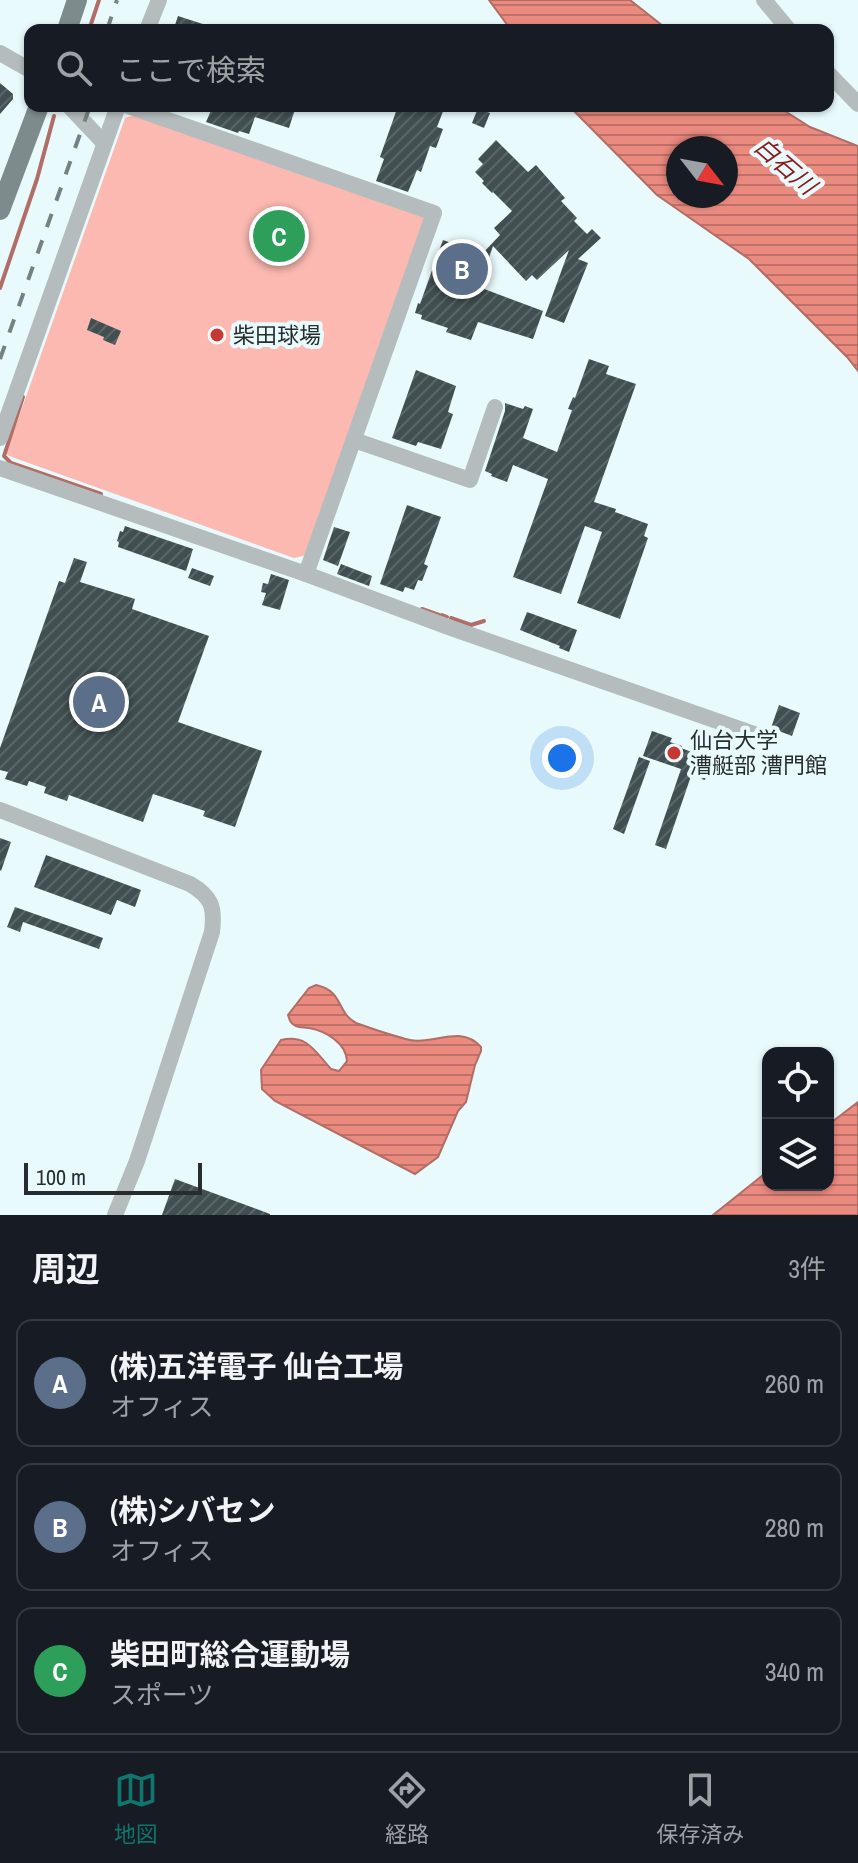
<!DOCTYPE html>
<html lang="ja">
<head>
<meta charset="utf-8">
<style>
	:root { --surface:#171b24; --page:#20242c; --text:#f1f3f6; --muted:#9ea1a6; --line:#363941; --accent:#0f766e }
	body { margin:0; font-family:"Archivo Narrow","Noto Sans JP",sans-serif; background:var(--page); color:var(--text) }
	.controls { position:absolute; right:24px; bottom:24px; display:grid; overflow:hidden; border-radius:16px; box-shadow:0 2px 6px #0004 }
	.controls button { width:72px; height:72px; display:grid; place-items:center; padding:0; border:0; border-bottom:2px solid var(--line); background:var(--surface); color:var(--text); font:40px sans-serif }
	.compass { position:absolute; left:666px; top:136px; width:72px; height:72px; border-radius:50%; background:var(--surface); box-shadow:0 2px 6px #0004; rotate:121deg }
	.scale { position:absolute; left:24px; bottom:20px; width:178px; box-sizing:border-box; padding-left:8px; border:4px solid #272d2e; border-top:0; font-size:22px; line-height:28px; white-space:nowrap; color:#272d2e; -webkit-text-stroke:6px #e9fafc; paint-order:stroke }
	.you { position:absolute; left:562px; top:758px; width:28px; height:28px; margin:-20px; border:6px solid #fff; border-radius:50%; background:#1a73e8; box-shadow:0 0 0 12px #1a73e833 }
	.badge { display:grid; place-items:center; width:52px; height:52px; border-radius:50%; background:var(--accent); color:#fff; font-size:26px; font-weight:700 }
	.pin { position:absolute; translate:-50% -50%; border:4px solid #fff; box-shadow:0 2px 8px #0006 }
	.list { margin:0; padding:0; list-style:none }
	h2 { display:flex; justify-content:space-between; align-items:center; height:104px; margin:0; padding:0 32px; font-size:34px }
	h2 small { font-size:26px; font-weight:400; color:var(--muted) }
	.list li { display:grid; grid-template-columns:52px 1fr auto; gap:24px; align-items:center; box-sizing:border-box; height:128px; margin:0 16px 16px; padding:0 16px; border:2px solid var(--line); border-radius:16px }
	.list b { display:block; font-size:30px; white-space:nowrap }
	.list p { margin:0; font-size:26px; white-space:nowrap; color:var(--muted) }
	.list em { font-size:26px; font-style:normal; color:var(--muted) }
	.icon { flex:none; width:44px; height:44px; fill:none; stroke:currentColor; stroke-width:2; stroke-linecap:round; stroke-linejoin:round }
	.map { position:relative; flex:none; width:858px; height:1215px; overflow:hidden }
	.search { position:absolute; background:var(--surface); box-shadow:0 2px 6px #0004; left:24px; right:24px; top:24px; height:88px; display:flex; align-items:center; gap:20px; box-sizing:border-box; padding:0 28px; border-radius:16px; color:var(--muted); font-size:30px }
	.sheet { height:536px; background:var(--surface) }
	nav { display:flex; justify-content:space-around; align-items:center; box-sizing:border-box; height:112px; border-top:2px solid var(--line); background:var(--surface); font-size:22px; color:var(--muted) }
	nav a { display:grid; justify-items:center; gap:4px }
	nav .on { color:var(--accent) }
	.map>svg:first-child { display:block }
</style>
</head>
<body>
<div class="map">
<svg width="858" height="1215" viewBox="0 0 858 1215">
	<defs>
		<pattern id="water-rules" width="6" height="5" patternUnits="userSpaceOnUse" patternTransform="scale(2)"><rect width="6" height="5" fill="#eb8a7f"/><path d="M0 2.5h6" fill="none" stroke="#be7168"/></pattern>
		<pattern id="building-hatch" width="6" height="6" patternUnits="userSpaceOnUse" patternTransform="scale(2)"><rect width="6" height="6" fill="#414f51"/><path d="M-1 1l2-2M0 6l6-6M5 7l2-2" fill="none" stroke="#5a6667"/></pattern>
	</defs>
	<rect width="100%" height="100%" fill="#e9fafc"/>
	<polygon fill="#fbb9b1" points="135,115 428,216 307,555 294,558 9,456 6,453 125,118"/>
	<g fill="url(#water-rules)" stroke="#b06e67" stroke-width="2" fill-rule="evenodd">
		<polygon points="489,0 630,0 668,30 511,30"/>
		<path d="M569 106H777L810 127 858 146V371L847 357 749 259 657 195ZM726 148V196H678V148Z"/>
		<path d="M316 985C344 991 336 1012 356 1023 373 1029 392 1036 410 1040 435 1045 461 1024 481 1047V1051L475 1065 466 1102 458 1111 438 1157 415 1174 275 1101 262 1089 261 1070 281 1040C308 1034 315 1052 331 1069L339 1071 347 1061C346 1043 326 1031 309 1028 304 1027 300 1028 296 1026 290 1023 290 1021 288 1015L309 988Z"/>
		<polygon points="858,1102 858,1215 713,1215 768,1171 768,1185 828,1185 828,1125"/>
	</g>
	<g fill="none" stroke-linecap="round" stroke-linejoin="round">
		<g stroke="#b06e67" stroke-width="4">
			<polyline points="89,30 99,0"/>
			<polyline points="0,288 37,179 54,116"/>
			<polyline points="23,397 4,456 11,463 101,494"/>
			<polyline points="422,609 439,615"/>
			<polyline points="442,615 447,617"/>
			<polyline points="451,618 471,625 484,621"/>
		</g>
	</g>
	<g fill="url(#building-hatch)">
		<polygon points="178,16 215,28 215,30 189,30 175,25"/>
		<polygon points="0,83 13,94 13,99 0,114"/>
		<polygon points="213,106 252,106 268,112 271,106 296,106 289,128 255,117 249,134 239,131 238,133 206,122"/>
		<polygon points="398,106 445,106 437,127 443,129 436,148 430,146 421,172 417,170 408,192 376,181 384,159 380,157"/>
		<polygon points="478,108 490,113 484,128 472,123"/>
		<polygon points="496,140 528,172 536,165 565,198 561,201 577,218 574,221 587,234 592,229 601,238 578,259 588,263 564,323 545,316 569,250 537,280 532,275 526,281 493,246 479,287 543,311 533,339 478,322 471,340 446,332 448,328 421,319 422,315 415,313 418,303 420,304 443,240 482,254 500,235 494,228 512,211 493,192 492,193 482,183 484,181 475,172 483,164 478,159"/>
		<polygon points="91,318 121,331 115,345 103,340 104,337 87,330"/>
		<polygon points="589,359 609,366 606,374 636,384 594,502 616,509 615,512 648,524 644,536 648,538 620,619 577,603 602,532 585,526 561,594 513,577 548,479 513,465 507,482 491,476 492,474 485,471 505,411 505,403 523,409 525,406 533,409 523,438 557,452 572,410 568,409 573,397 575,398"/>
		<polygon points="416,370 456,386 448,412 453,414 441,449 418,442 416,446 392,438"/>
		<polygon points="407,505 441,517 424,564 428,566 422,581 418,580 414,590 405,587 403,592 380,584"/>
		<polygon points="125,526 193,549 186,571 118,547 119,542 117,541 120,531 123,532"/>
		<polygon points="334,527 350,532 338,566 323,560"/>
		<polygon points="74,558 87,562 80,582 135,599 132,609 209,636 178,722 262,751 235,827 203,816 205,811 153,794 143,822 69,795 67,801 44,793 46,787 29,781 27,786 5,779 8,772 0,770 0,748 59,581 65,583"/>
		<polygon points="341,564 372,576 369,586 337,574"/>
		<polygon points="192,568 214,576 210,586 188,578"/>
		<polygon points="271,574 289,580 280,610 262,605 266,593 261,592 263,583 268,584"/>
		<polygon points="527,612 577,630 569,652 559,648 560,646 520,630"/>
		<polygon points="779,705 800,713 792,736 771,728"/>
		<polygon points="652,731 672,738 670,742 682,746 681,748 711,759 705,780 691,776 666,849 655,845 681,769 643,756"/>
		<polygon points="639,757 650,761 624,834 613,829"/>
		<polygon points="0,838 11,842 1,871 0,870"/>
		<polygon points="46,855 141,890 135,907 117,900 111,915 34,887"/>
		<polygon points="15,907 103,938 99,949 23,922 20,932 7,927"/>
		<polygon points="175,1179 270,1214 270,1215 162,1215"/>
	</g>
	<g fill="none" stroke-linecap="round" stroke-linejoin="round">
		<g stroke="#b5bcbd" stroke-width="16">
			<polyline points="764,0 789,30"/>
			<polyline points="147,30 159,0"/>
			<polyline points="0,53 30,70"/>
			<polyline points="828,73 858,104"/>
			<polyline points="69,106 104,143"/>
			<polyline points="128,106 434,213 306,574"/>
			<polyline points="0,438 118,106"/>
			<polyline points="354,440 470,480 495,407"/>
			<polyline points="0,468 306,574 451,628 757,735"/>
			<path d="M0 810 190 884C212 897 215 907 212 932L137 1161 115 1215"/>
		</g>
		<g stroke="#7e8b8d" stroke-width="20">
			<polyline points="67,30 77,0"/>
			<polyline points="0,210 39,106"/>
		</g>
		<g stroke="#768182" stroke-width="4" stroke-dasharray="14 14" stroke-linecap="butt">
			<polyline points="107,30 117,0"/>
			<polyline points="0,359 90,106"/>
		</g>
	</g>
	<g fill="#c73834" stroke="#e9fafc" stroke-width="3">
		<circle cx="217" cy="335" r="8"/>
		<circle cx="674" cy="753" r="8"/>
	</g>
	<g text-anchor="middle" stroke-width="8" stroke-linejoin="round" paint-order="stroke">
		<g font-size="22" fill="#272d2e" stroke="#e9fafc" text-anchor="start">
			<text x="233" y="343">柴田球場</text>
			<text x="690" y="748">仙台大学<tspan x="690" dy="25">漕艇部 漕門館</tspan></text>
		</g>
		<g font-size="24" font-style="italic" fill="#8c1819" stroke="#e9fafc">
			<text transform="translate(785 166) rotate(41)" y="8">白石川</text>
		</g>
	</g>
</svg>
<div class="controls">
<button><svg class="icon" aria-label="locate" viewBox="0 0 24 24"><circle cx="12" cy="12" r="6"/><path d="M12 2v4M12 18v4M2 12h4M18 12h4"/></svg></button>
<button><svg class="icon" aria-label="layers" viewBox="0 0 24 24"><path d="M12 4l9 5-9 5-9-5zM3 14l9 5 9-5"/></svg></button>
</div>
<svg class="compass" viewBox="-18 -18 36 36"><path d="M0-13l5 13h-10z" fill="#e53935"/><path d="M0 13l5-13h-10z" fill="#9ea1a6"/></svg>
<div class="scale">100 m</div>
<div class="you"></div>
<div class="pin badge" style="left:99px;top:702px;background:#5c6f8a">A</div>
<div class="pin badge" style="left:462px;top:269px;background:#5c6f8a">B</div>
<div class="pin badge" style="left:279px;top:236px;background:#2e9e5b">C</div>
<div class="search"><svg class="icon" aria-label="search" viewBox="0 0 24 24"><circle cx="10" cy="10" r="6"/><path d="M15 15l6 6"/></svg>ここで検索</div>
</div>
<section class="sheet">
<h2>周辺<small>3件</small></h2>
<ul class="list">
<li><span class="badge" style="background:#5c6f8a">A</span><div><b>(株)五洋電子 仙台工場</b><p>オフィス</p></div><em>260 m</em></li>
<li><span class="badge" style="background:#5c6f8a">B</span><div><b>(株)シバセン</b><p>オフィス</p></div><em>280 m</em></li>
<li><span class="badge" style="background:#2e9e5b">C</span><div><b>柴田町総合運動場</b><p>スポーツ</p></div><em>340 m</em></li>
</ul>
</section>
<nav>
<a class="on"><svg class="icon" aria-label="map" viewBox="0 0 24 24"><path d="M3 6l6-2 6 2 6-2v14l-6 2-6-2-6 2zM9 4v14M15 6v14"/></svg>地図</a>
<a><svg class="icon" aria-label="directions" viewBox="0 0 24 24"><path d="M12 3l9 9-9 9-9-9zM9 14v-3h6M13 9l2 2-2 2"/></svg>経路</a>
<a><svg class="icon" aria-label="saved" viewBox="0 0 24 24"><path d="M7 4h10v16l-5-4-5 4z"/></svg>保存済み</a>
</nav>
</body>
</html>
